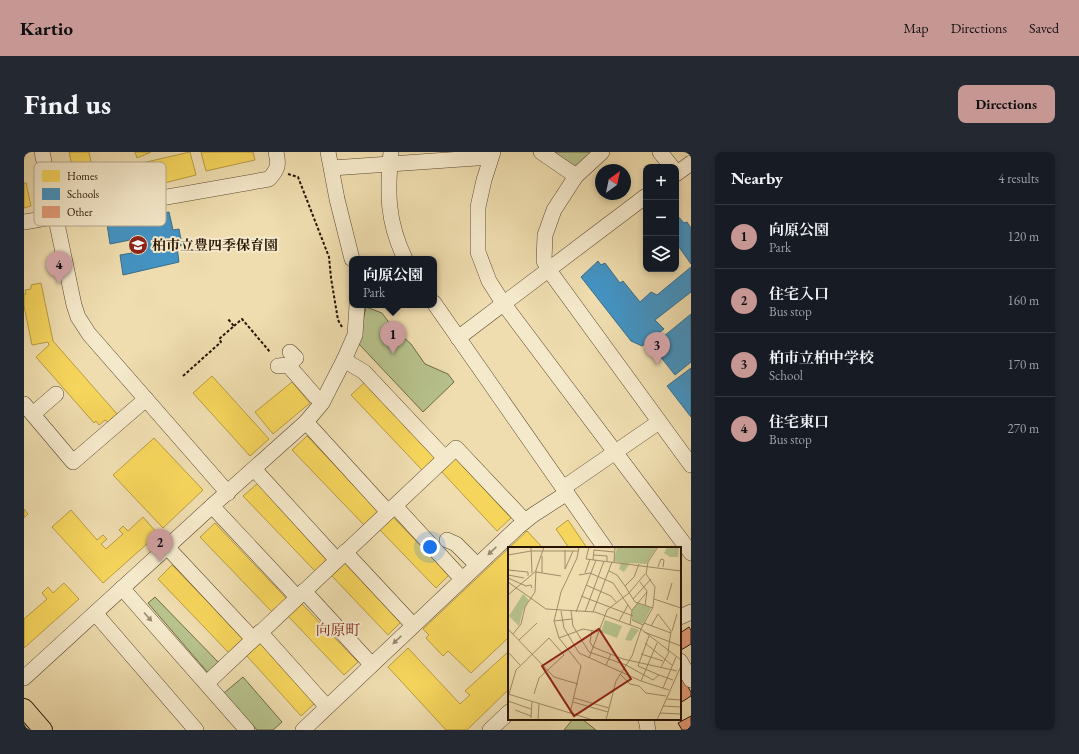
<!DOCTYPE html>
<html lang="en">
<head>
<meta charset="utf-8">
<style>
	:root { --surface:#171b24; --page:#242831; --text:#f1f3f6; --muted:#9ea1a6; --line:#363941; --accent:#c59692 }
	body { margin:0; font-family:"EB Garamond","Noto Serif JP",serif; background:var(--page); color:var(--text) }
	.controls { position:absolute; right:12px; top:12px; display:grid; overflow:hidden; border-radius:8px; box-shadow:0 2px 6px #0003 }
	.controls button { width:36px; height:36px; display:grid; place-items:center; padding:0; border:0; border-bottom:1px solid var(--line); background:var(--surface); color:var(--text); font:20px sans-serif }
	.compass { position:absolute; left:571px; top:12px; width:36px; height:36px; border-radius:50%; background:var(--surface); box-shadow:0 2px 6px #0003; rotate:33deg }
	.you { position:absolute; left:406px; top:395px; width:14px; height:14px; margin:-10px; border:3px solid #fff; border-radius:50%; background:#1a73e8; box-shadow:0 0 0 6px #1a73e833 }
	.badge { display:grid; place-items:center; width:26px; height:26px; border-radius:50%; background:var(--accent); color:#111; font-size:13px; font-weight:700 }
	.pin { position:absolute; translate:-50% -33px; filter:drop-shadow(0 1px 2px #0008) }
	.pin::after { content:''; position:absolute; top:21px; width:14px; height:12px; background:inherit; clip-path:polygon(0 0,100% 0,50% 100%) }
	.popup { position:absolute; left:325px; top:104px; width:88px; height:52px; box-sizing:border-box; display:grid; place-content:center; border-radius:8px; background:var(--surface); filter:drop-shadow(0 1px 3px #0005); font-size:13px; white-space:nowrap; color:var(--muted) }
	.popup b { font-size:15px; color:var(--text) }
	.popup::after { content:''; position:absolute; left:50%; top:100%; margin-left:-8px; border:8px solid transparent; border-top-color:var(--surface) }
	.list { margin:0; padding:0; list-style:none }
	h2 { display:flex; justify-content:space-between; align-items:center; height:52px; margin:0; padding:0 16px; font-size:17px }
	h2 small { font-size:13px; font-weight:400; color:var(--muted) }
	.list li { display:grid; grid-template-columns:26px 1fr auto; gap:12px; align-items:center; box-sizing:border-box; height:64px; padding:0 16px; border-top:1px solid var(--line) }
	.list b { display:block; font-size:15px; white-space:nowrap }
	.list p { margin:0; font-size:13px; white-space:nowrap; color:var(--muted) }
	.list em { font-size:13px; font-style:normal; color:var(--muted) }
	.icon { flex:none; width:22px; height:22px; fill:none; stroke:currentColor; stroke-width:2; stroke-linecap:round; stroke-linejoin:round }
	.map { position:relative; flex:none; width:667px; height:578px; overflow:hidden; border-radius:8px }
	header { display:flex; align-items:center; gap:24px; box-sizing:border-box; height:56px; padding:0 20px; background:var(--accent); color:#111 }
	header strong { font-size:19px }
	nav { display:flex; gap:22px; margin-inline-start:auto; font-size:14px }
	.intro { display:flex; align-items:center; justify-content:space-between; box-sizing:border-box; height:96px; padding:0 24px }
	h1 { margin:0; font-size:28px }
	.button { padding:10px 18px; border-radius:8px; background:var(--accent); color:#111; font-size:14px; font-weight:700 }
	main { display:flex; gap:24px; padding:0 24px }
	aside { flex:1; background:var(--surface); border-radius:8px; box-shadow:0 2px 6px #0003 }
	.map>svg:first-child { display:block }
</style>
</head>
<body>
<header>
<strong>Kartio</strong>
<nav><a>Map</a><a>Directions</a><a>Saved</a></nav>
</header>
<div class="intro"><h1>Find us</h1><a class="button">Directions</a></div>
<main>
<div class="map">
<svg width="667" height="578" viewBox="0 0 667 578">
	<rect width="100%" height="100%" fill="#efddaf"/>
	<filter id="stains"><feTurbulence type="fractalNoise" baseFrequency=".005" numOctaves="4"/><feColorMatrix values="0 0 0 0 .2 0 0 0 0 .09 0 0 0 0 .02 0 0 0 .5 -.17"/></filter>
	<radialGradient id="worn" r=".72"><stop offset=".6" stop-color="#630" stop-opacity="0"/><stop offset="1" stop-color="#630" stop-opacity=".3"/></radialGradient>
	<g fill="#b7c28c" stroke="#6e6a46">
		<polygon points="529,0 568,0 552,16"/>
		<polygon points="342,155 358,161 369,176 387,192 401,212 424,222 430,230 399,260 334,191"/>
		<polygon points="131,445 196,512 185,522 124,451"/>
		<polygon points="219,525 258,570 249,578 233,578 200,541"/>
		<polygon points="549,567 558,567 572,578 540,578"/>
	</g>
	<g fill="#f6d55c" stroke="#b89b41">
		<polygon points="45,0 65,0 73,41 55,44"/>
		<polygon points="111,0 127,0 113,6"/>
		<polygon points="166,0 172,23 124,35 118,11"/>
		<polygon points="177,0 229,0 231,8 182,19"/>
		<polygon points="0,31 2,31 7,54 0,56"/>
		<polygon points="17,131 29,189 93,262 84,270 81,268 75,273 72,269 70,271 12,205 25,193 24,190 8,193 0,154 0,142 2,142 1,138 7,137 7,133"/>
		<polygon points="188,224 245,287 226,304 169,241"/>
		<polygon points="268,230 286,251 249,282 231,260"/>
		<polygon points="341,230 413,304 398,318 327,243"/>
		<polygon points="283,284 354,359 340,373 268,298"/>
		<polygon points="130,286 179,338 139,376 89,323"/>
		<polygon points="431,306 487,366 473,379 417,319"/>
		<polygon points="234,331 305,405 291,419 219,344"/>
		<polygon points="0,357 4,362 0,366"/>
		<polygon points="47,358 73,388 79,383 83,387 77,392 82,397 99,382 95,378 99,374 104,379 119,365 134,382 79,431 28,375"/>
		<polygon points="368,364 425,423 412,436 355,377"/>
		<polygon points="544,368 563,396 545,396 532,377"/>
		<polygon points="191,371 262,446 248,460 176,385"/>
		<polygon points="503,379 519,396 485,396 485,485 447,521 424,499 419,504 402,486 405,483 399,477"/>
		<polygon points="321,410 378,469 364,483 307,423"/>
		<polygon points="148,413 220,487 205,501 134,427"/>
		<polygon points="40,431 55,447 0,496 0,467 23,447 18,441 24,435 29,441"/>
		<polygon points="277,451 334,510 320,523 264,464"/>
		<polygon points="236,490 291,551 277,564 222,503"/>
		<polygon points="384,496 436,552 446,543 441,539 485,499 485,537 443,578 422,578 364,515"/>
	</g>
	<g fill="#4393c3" stroke="#3a6d89">
		<polygon points="145,60 149,78 155,77 158,93 153,95 155,110 99,123 96,103 108,101 106,88 86,92 83,72"/>
		<polygon points="652,62 660,71 663,70 667,76 667,112 652,91"/>
		<polygon points="574,109 577,113 581,111 596,131 599,129 616,150 627,140 633,143 667,115 667,140 631,168 640,177 618,194 607,189 557,125"/>
		<polygon points="667,162 667,210 651,223 628,194"/>
		<polygon points="667,216 667,265 643,234"/>
	</g>
	<g fill="#e59d79" stroke="#261301">
		<polygon points="665,475 667,478 667,492 657,498 656,496 656,481"/>
		<polygon points="656,521 667,540 667,544 656,551"/>
		<polygon points="667,564 667,578 658,578 654,571"/>
	</g>
	<g fill="none" stroke-linecap="round" stroke-linejoin="round">
		<defs>
			<g id="minor">
				<polyline points="18,0 50,153 54,165 65,182 204,341"/>
				<polyline points="304,0 313,47 328,107"/>
				<path d="M367 0C363 41 363 69 381 107"/>
				<polyline points="469,0 460,28 454,55 454,100 465,129 479,151 667,401"/>
				<polyline points="517,0 552,24"/>
				<polyline points="578,0 552,24 530,58 521,83 520,109 524,117 667,313"/>
				<polyline points="636,0 648,15"/>
				<polyline points="308,16 467,5"/>
				<polyline points="652,22 667,11"/>
				<path d="M0 70 245 27C254 17 255 13 252 0"/>
				<polyline points="410,151 581,396"/>
				<polyline points="434,186 622,44"/>
				<polyline points="320,208 340,220 421,306"/>
				<polyline points="264,213 272,206 266,200"/>
				<polyline points="254,214 264,213 291,244 299,248"/>
				<polyline points="0,252 49,310 122,247"/>
				<polyline points="9,262 32,242"/>
				<polyline points="282,270 364,360"/>
				<polyline points="230,317 313,408"/>
				<polyline points="539,336 635,270"/>
				<polyline points="188,354 273,445"/>
				<polyline points="371,354 438,427"/>
				<polyline points="423,388 432,392 453,413"/>
				<polyline points="143,395 229,487"/>
				<polyline points="321,400 389,473"/>
				<polyline points="98,436 223,578"/>
				<polyline points="280,439 347,512"/>
				<polyline points="71,461 172,578"/>
				<polyline points="656,465 667,460"/>
				<polyline points="236,480 303,555"/>
				<polyline points="656,509 667,528"/>
				<polyline points="0,526 188,354 282,270 298,251 320,208 331,183 333,153"/>
				<polyline points="183,531 432,296 501,369"/>
				<polyline points="622,567 624,578"/>
				<polyline points="279,578 494,375 509,363 543,341"/>
				<polyline points="466,578 485,560"/>
			</g>
			<polyline id="major" points="0,556 19,578"/>
		</defs>
		<use href="#minor" stroke="#58462c" stroke-width="16"/>
		<use href="#major" stroke="#261301" stroke-width="20"/>
		<g stroke="#261301" stroke-width="2" stroke-dasharray="3 2" stroke-linecap="butt">
			<polyline points="264,22 274,25 305,105 307,126 314,168 318,175"/>
			<polyline points="210,174 218,167 246,200"/>
			<polyline points="159,224 197,190 195,187 210,174 204,167"/>
		</g>
		<use href="#minor" stroke="#f5e9cb" stroke-width="15"/>
		<use href="#major" stroke="#efddaf" stroke-width="18"/>
	</g>
	<defs><path id="oneway-solid" d="M-6-.8H1V-3.2L6.5 0L1 3.2V.8H-6Z"/></defs>
	<g fill="#988970">
		<use href="#oneway-solid" transform="translate(468 399) rotate(137)"/>
		<use href="#oneway-solid" transform="translate(124 465) rotate(48)"/>
		<use href="#oneway-solid" transform="translate(373 488) rotate(137)"/>
	</g>
	<defs>
		<symbol id="school-disc" viewBox="-11 -11 22 22"><circle r="9.5" fill="#8f2418" stroke="#f5e9cb"/><path d="M0-5L7-2L0 1L-7-2ZM-4 1L0 2.5L4 1V4Q0 6-4 4Z" fill="#fff"/></symbol>
	</defs>
	<g fill-rule="evenodd">
		<use href="#school-disc" x="103" y="82" width="22" height="22"/>
	</g>
	<g text-anchor="middle" stroke-width="4" stroke-linejoin="round" paint-order="stroke">
		<g font-size="14" font-weight="bold" fill="#261301" stroke="#f5e9cb" text-anchor="start">
			<text x="128" y="98">柏市立豊四季保育園</text>
		</g>
		<g font-size="15" fill="#7a1f14" stroke="#f5e9cb">
			<text x="314" y="483">向原町</text>
		</g>
	</g>
	<g transform="translate(484 395)">
		<rect width="173" height="173" fill="#efddaf"/>
		<path d="M109 0H149L138 17 122 16 116 25 111 22 113 16 106 14ZM159 0H171L170 10H162L156 6ZM15 47 21 53 15 63 11 79 1 69ZM130 56 143 61 135 77 124 73V63ZM97 73 114 79 109 91 93 85ZM123 80 131 83 123 94 117 93Z" fill="#b7c28c"/>
		<path fill="none" stroke="#9f8c69" stroke-width="1" d="M23 0 24 26M81 0 78 12 173 24M57 3V22L65 4M0 8 23 4H71M86 8 99 9V14M85 13 86 3 106 5M106 15 107 0M131 17 126 30 117 39 127 55 145 61M150 20 153 12 156 13 155 20M0 23 20 25V29M101 24 109 28 117 39M28 25 53 29M34 26V9M77 26 82 12M0 28 16 31M71 28 82 26 105 36 124 64 122 78M0 31 18 39 23 38 24 41M0 35 38 62 87 65 133 82 173 113M132 35 139 44 137 59M78 38 103 49 109 56M0 48 28 24M73 49 125 69M125 52 143 32M146 52 173 61M159 53 164 36M124 63 139 45M53 64 56 81 71 106 133 134 161 143M63 64 65 79 81 105 118 118 145 133 151 128 165 133M68 65 88 13M77 65 96 14M85 65 104 15M124 73 135 78M46 74 64 72M111 74 120 58M136 76 163 86M143 79 150 67 163 84 160 105M0 82 46 130 70 137M84 83 82 95 85 100 115 112 169 124M164 84 169 67M136 85 173 99M5 87 13 77 17 60 27 45 28 23 36 0M141 89 130 119 151 128M51 91 75 82 91 85M11 93 29 76M137 96 164 118M0 105 12 118M133 107 155 114M81 111 99 63 121 46 137 27M98 118 103 107M153 120 161 105M112 127 122 137 131 139 138 146 158 149M133 134 149 96M155 141 168 110M0 147 85 173M1 147 8 123 41 91 56 108 31 131 26 147M66 151 101 161M159 152 173 153M0 154 23 162M65 155 100 165M155 159 173 160M7 163 23 169M62 166 73 119 51 91 46 74 53 45 69 11 71 0M152 166 173 167M23 171 24 154M30 173 31 157M98 173 108 134 124 109 133 82 145 60 147 40 138 27 140 15 150 0M149 173 173 119"/>
		<path fill="#8f2418" fill-opacity="0.15" stroke="#8f2418" stroke-width="2" d="M91 82 123 132 66 169 34 119Z"/>
		<rect width="173" height="173" fill="none" stroke="#261301" stroke-width="2"/>
	</g>
	<rect x="10" y="10" width="132" height="64" rx="6" fill="#f5e9cb" stroke="#b7a98e" stroke-width="1"/>
	<rect x="18" y="18" width="18" height="12" fill="#f6d55c"/>
	<rect x="18" y="36" width="18" height="12" fill="#4393c3"/>
	<rect x="18" y="54" width="18" height="12" fill="#e59d79"/>
	<g font-size="11" fill="#261301">
		<text x="43" y="28">Homes</text>
		<text x="43" y="46">Schools</text>
		<text x="43" y="64">Other</text>
	</g>
	<rect width="100%" height="100%" filter="url(#stains)"/>
	<rect width="100%" height="100%" fill="url(#worn)"/>
</svg>
<div class="controls">
<button>+</button>
<button>−</button>
<button><svg class="icon" aria-label="layers" viewBox="0 0 24 24"><path d="M12 4l9 5-9 5-9-5zM3 14l9 5 9-5"/></svg></button>
</div>
<svg class="compass" viewBox="-18 -18 36 36"><path d="M0-13l5 13h-10z" fill="#e53935"/><path d="M0 13l5-13h-10z" fill="#9ea1a6"/></svg>
<div class="you"></div>
<div class="pin badge" style="left:369px;top:202px">1</div>
<div class="popup"><b>向原公園</b>Park</div>
<div class="pin badge" style="left:136px;top:410px">2</div>
<div class="pin badge" style="left:633px;top:213px">3</div>
<div class="pin badge" style="left:35px;top:132px">4</div>
</div>
<aside>
<h2>Nearby<small>4 results</small></h2>
<ul class="list">
<li><span class="badge">1</span><div><b>向原公園</b><p>Park</p></div><em>120 m</em></li>
<li><span class="badge">2</span><div><b>住宅入口</b><p>Bus stop</p></div><em>160 m</em></li>
<li><span class="badge">3</span><div><b>柏市立柏中学校</b><p>School</p></div><em>170 m</em></li>
<li><span class="badge">4</span><div><b>住宅東口</b><p>Bus stop</p></div><em>270 m</em></li>
</ul>
</aside>
</main>
</body>
</html>
